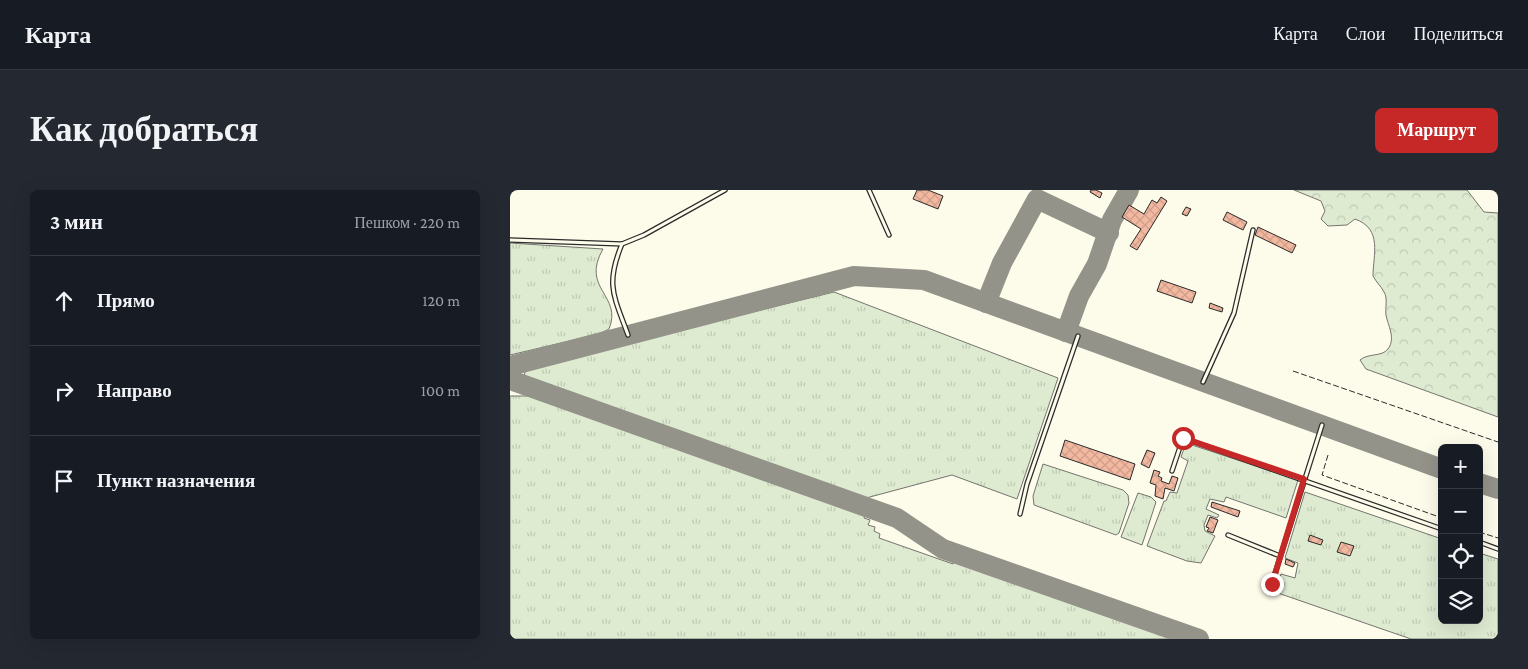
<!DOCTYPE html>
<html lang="ru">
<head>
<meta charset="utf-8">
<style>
	:root { --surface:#171b24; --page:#242831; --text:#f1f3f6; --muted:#9ea1a6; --line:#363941; --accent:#c62828 }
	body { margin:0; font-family:"Crimson Pro",serif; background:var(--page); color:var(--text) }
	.controls { position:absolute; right:15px; bottom:15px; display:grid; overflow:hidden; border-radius:8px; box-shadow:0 5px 20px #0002 }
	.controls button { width:45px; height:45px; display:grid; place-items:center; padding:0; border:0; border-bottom:1px solid var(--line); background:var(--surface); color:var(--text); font:25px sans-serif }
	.stop { position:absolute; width:15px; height:15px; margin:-11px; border:4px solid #c62828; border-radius:50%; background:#fff }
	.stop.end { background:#c62828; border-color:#fff; box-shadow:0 1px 5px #0008 }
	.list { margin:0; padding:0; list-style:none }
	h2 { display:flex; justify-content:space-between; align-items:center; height:65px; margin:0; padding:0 20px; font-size:21px }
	h2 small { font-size:16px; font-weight:400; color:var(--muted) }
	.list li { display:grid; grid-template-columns:32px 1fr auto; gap:15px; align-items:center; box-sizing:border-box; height:90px; padding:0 20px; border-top:1px solid var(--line) }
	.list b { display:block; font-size:19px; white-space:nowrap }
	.list em { font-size:16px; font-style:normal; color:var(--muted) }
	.icon { flex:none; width:28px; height:28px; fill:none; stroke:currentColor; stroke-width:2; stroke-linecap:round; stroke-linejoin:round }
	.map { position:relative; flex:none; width:988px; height:449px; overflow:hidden; border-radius:8px }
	header { display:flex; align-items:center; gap:30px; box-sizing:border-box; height:70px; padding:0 25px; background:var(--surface); border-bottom:1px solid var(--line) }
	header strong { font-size:24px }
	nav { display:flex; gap:28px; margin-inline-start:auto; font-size:18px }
	.intro { display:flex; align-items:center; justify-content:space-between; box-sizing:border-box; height:120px; padding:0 30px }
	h1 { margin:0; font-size:35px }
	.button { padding:12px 22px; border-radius:8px; background:var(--accent); color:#fff; font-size:18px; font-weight:700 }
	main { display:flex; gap:30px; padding:0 30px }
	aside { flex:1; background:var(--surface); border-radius:8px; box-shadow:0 5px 20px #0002 }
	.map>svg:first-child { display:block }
</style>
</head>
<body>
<header>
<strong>Карта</strong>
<nav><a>Карта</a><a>Слои</a><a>Поделиться</a></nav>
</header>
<div class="intro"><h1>Как добраться</h1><a class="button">Маршрут</a></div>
<main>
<aside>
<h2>3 мин<small>Пешком · 220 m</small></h2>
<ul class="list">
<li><svg class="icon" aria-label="ahead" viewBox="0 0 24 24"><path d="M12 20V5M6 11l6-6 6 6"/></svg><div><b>Прямо</b></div><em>120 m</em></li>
<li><svg class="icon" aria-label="right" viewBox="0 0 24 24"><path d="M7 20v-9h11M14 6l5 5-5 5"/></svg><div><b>Направо</b></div><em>100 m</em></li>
<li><svg class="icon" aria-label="arrive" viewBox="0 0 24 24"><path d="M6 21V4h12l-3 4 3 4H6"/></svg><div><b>Пункт назначения</b></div></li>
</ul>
</aside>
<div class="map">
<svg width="988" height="449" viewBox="0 0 988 449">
	<defs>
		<pattern id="grass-tufts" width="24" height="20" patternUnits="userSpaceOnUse" patternTransform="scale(1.25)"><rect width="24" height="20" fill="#deebd1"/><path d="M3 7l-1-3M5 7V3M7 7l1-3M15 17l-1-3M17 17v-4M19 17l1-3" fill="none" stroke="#bfcab4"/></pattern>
		<pattern id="forest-crowns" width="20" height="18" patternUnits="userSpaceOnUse" patternTransform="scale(1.25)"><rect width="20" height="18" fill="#deebd1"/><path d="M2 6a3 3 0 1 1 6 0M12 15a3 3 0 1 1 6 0" fill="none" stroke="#bfcab4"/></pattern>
		<pattern id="building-cross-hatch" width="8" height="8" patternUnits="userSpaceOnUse" patternTransform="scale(1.25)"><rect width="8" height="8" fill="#f2b8a0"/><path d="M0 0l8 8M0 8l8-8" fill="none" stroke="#d09e8a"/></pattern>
	</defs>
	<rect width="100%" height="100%" fill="#fdfbea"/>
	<g fill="url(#grass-tufts)" stroke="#74746e">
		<path d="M0 53 93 59C70 99 113 105 99 139L89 144 0 165Z"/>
		<polygon points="324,102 548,188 507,309 442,285 356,308 14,187 15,182 23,176"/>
		<polygon points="0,206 21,206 355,325 354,328 360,330 358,335 365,337 364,341 370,344 369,348 443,374 446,368 673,449 0,449"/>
		<polygon points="676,253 788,290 776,328 716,307 714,312 700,309 696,319 709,325 707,328 698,325 694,335 695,341 705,346 691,373 677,371 637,356 654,311 656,311 660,302 667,303 678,271 671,267"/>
		<polygon points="533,274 613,300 618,305 619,313 609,343 606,345 524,315 523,306"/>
		<polygon points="795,302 932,349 932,430 969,430 969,363 988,369 988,449 901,449 765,402 771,384 785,388 788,373 775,368"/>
		<polygon points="628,303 641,307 646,312 632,355 611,347"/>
	</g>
	<path fill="url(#forest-crowns)" stroke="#74746e" d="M784 0H957L974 22 988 23V227L856 179 850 170C858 163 872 167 878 159 886 148 878 136 876 125 875 118 878 108 874 102 871 96 866 92 863 86 863 65 873 39 845 29L837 35 818 36 811 29 815 21 811 11Z"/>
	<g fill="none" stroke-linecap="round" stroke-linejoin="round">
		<g stroke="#94938a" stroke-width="20">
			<polyline points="476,113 492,73 527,9 599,43"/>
			<polyline points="556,142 569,106 587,74 602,30 619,0"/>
			<polyline points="0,176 344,86 414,90 932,279"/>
			<polyline points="0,190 387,328 433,359 689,449"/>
			<polyline points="969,293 988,299"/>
		</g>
	</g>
	<g fill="url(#building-cross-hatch)" stroke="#2b2b2b">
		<polygon points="407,0 418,0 433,6 428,19 403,9"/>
		<polygon points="581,0 586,0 592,3 590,8 580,2"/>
		<polygon points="651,7 657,11 627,60 620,56 631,39 612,27 619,15 634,24 642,10 647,13"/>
		<polygon points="676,17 681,19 677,26 672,24"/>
		<polygon points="717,22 737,32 733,40 713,30"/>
		<polygon points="748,37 786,55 782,63 745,45"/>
		<polygon points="651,90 686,102 682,113 647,101"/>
		<polygon points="700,113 713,118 712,122 699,118"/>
		<polygon points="555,250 625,274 620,290 550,266"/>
		<polygon points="637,260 645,263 639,278 631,274"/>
		<polygon points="644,280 650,282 648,286 652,288 651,291 659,294 662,286 668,288 664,301 655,298 653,309 645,306 646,295 640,293"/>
		<polygon points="702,312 730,321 728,327 701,317"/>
		<polygon points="700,327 708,330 703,343 697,341 699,338 696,337"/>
		<polygon points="800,345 813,350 811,355 798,351"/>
		<polygon points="831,352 844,356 840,366 827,362"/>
		<polygon points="776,369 785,373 783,377 775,374"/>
	</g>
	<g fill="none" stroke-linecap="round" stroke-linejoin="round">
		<defs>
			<g id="lane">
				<polyline points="359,0 379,45"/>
				<polyline points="0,50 112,54 134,45 215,0"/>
				<path d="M112 54C95 95 104 106 118 145"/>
				<polyline points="693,192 724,123 743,40"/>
				<polyline points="662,281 673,248 932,339"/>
				<polyline points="510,324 517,294 568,146"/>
				<polyline points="718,345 770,366"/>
				<polyline points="969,352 988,359"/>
				<polyline points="762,393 812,235"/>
			</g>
		</defs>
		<use href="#lane" stroke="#2b2b2b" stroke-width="5.5"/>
		<use href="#lane" stroke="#fdfbea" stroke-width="3"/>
		<g stroke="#2b2b2b" stroke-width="1" stroke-dasharray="6 2.5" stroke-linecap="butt">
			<polyline points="783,181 988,252"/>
			<polyline points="818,265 812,285 932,328"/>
			<polyline points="969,342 988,348"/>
		</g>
	</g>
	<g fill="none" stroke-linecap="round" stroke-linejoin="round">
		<polyline stroke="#c62828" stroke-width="6" points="673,248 794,289 762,394"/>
	</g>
</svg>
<div class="controls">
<button>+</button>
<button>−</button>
<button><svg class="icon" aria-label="locate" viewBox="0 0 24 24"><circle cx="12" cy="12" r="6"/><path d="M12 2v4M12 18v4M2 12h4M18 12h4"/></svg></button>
<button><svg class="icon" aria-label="layers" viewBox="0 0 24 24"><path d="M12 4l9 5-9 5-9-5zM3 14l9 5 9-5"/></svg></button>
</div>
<div class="stop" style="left:673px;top:248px"></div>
<div class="stop end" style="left:762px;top:394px"></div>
</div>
</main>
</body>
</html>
